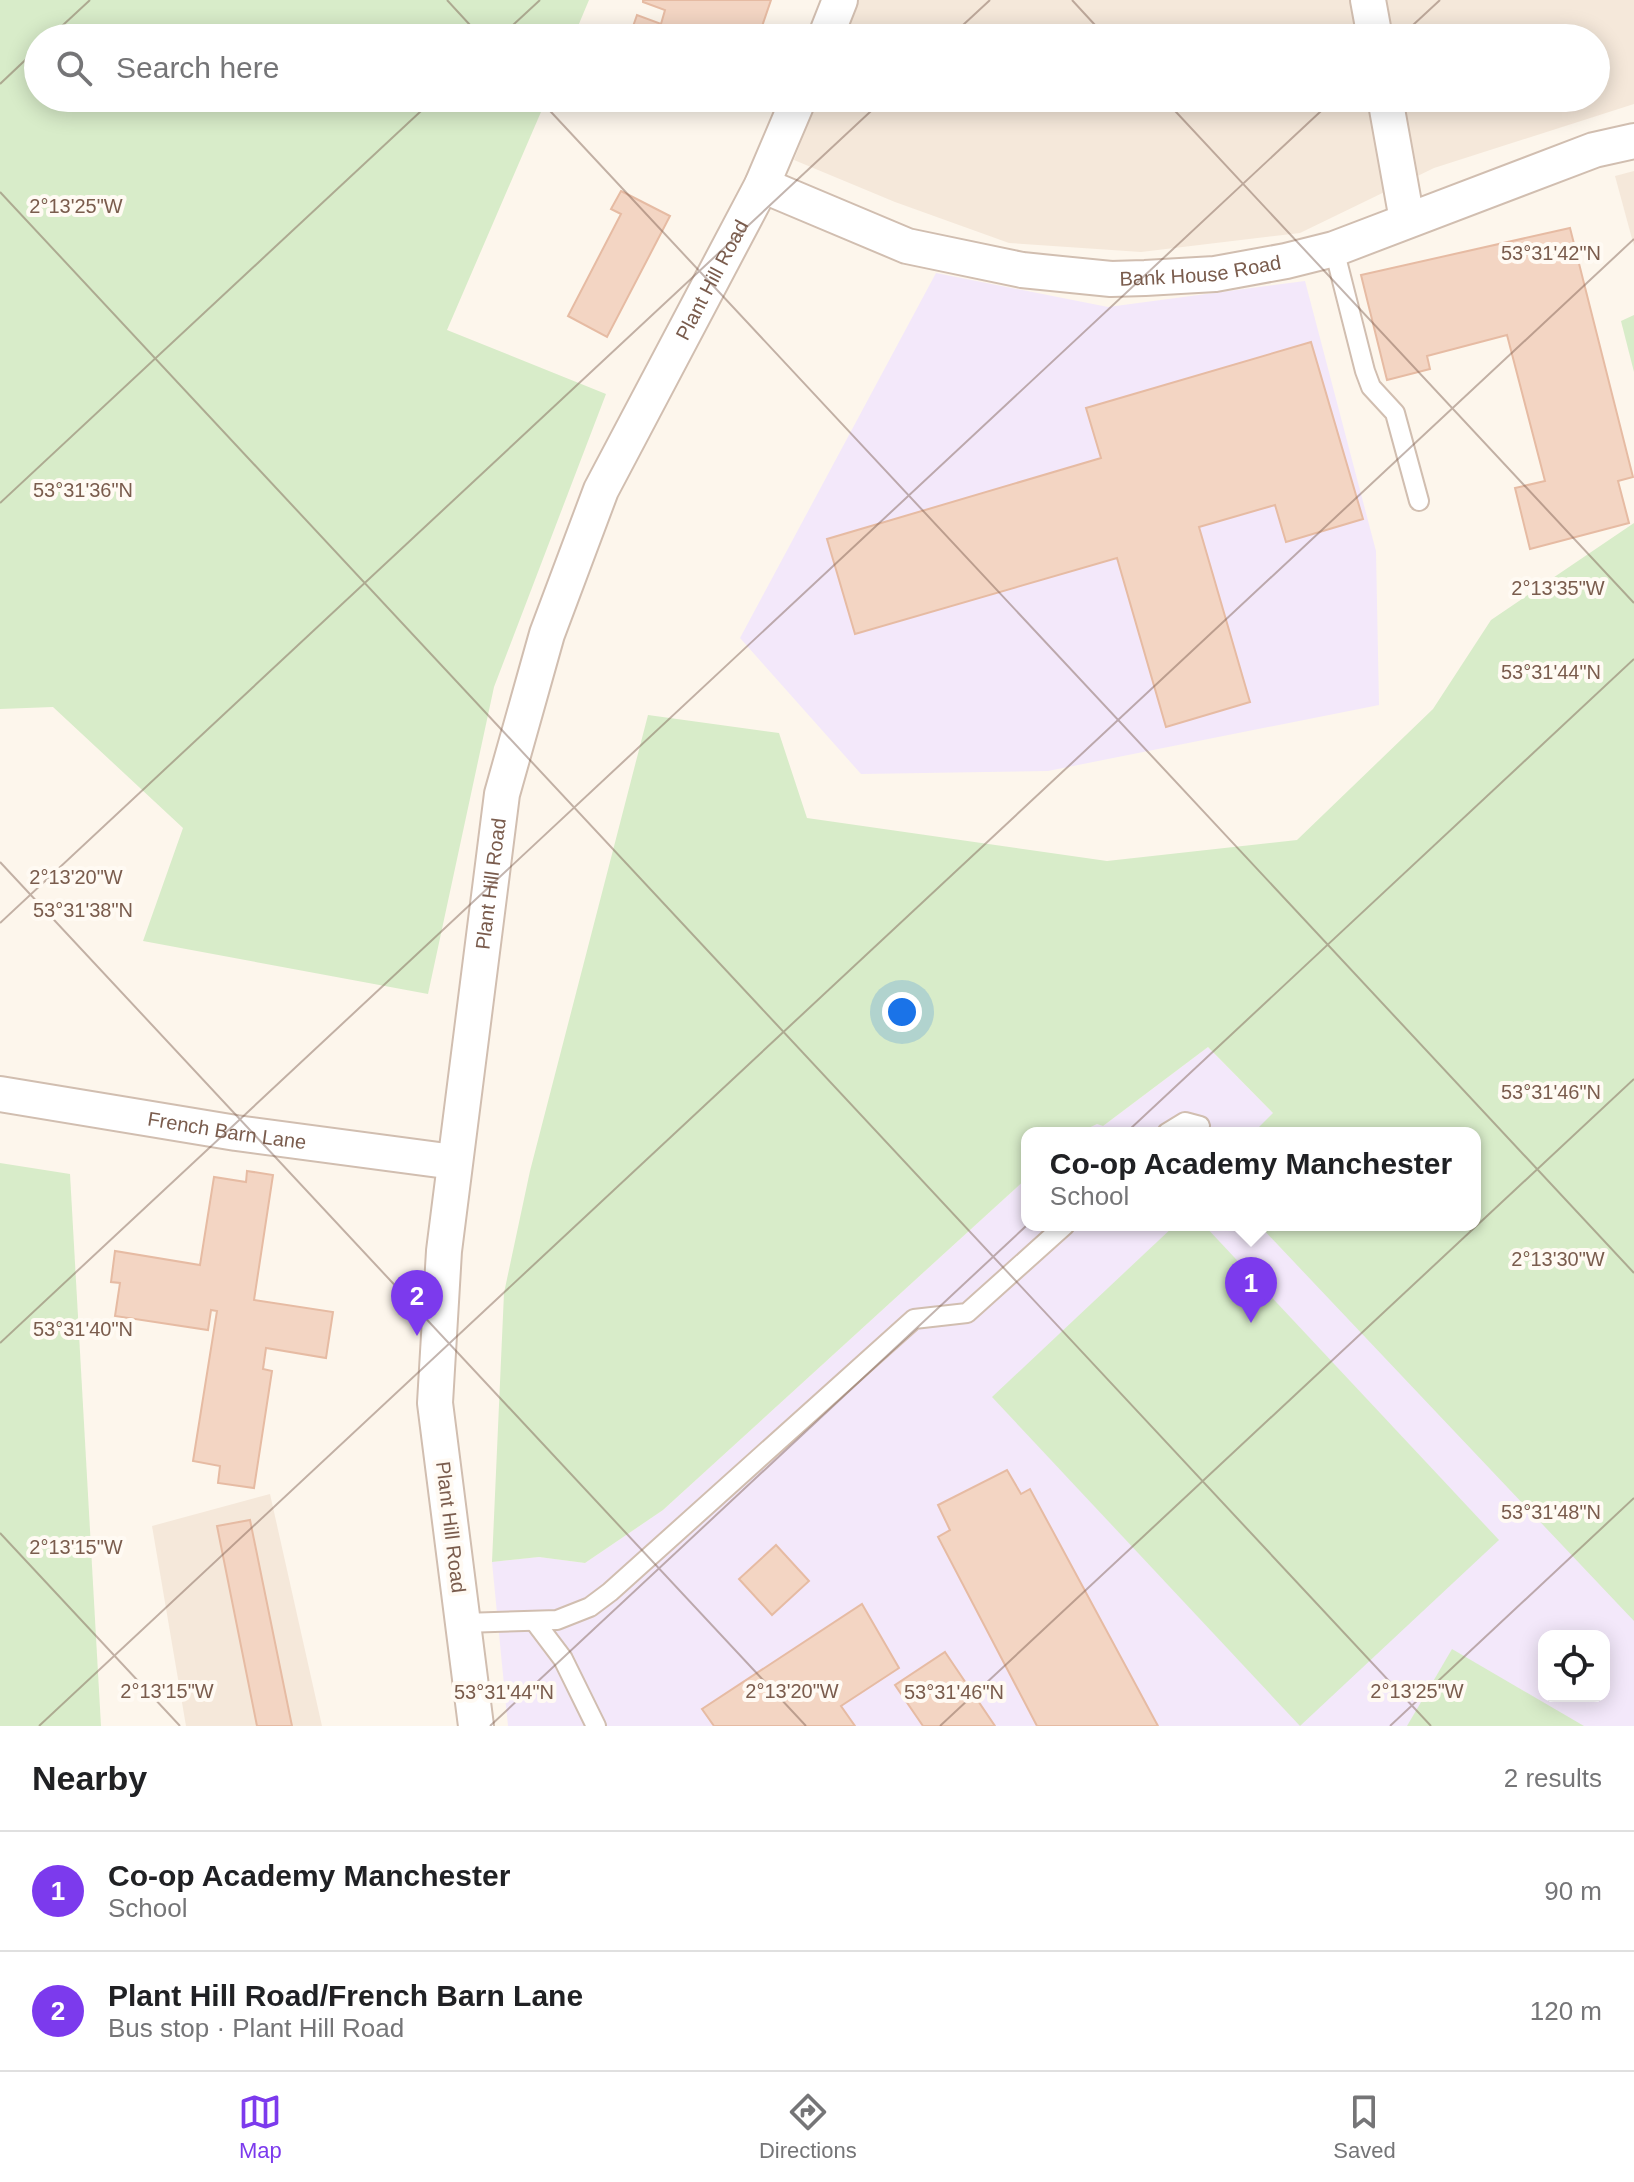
<!DOCTYPE html>
<html lang="en">
<head>
<meta charset="utf-8">
<style>
	:root { --surface:#fff; --page:#f2f2f2; --text:#202124; --muted:#757577; --line:#e0e0e0; --accent:#7c3aed }
	body { margin:0; font-family:Arial,sans-serif; background:var(--page); color:var(--text) }
	.controls { position:absolute; right:24px; bottom:24px; display:grid; overflow:hidden; border-radius:16px; box-shadow:0 4px 20px #0003 }
	.controls button { width:72px; height:72px; display:grid; place-items:center; padding:0; border:0; border-bottom:2px solid var(--line); background:var(--surface); color:var(--text); font:40px sans-serif }
	.you { position:absolute; left:902px; top:1012px; width:28px; height:28px; margin:-20px; border:6px solid #fff; border-radius:50%; background:#1a73e8; box-shadow:0 0 0 12px #1a73e833 }
	.badge { display:grid; place-items:center; width:52px; height:52px; border-radius:50%; background:var(--accent); color:#fff; font-size:26px; font-weight:700 }
	.pin { position:absolute; translate:-50% -66px; filter:drop-shadow(0 2px 4px #0008) }
	.pin::after { content:''; position:absolute; top:42px; width:28px; height:24px; background:inherit; clip-path:polygon(0 0,100% 0,50% 100%) }
	.popup { position:absolute; left:1021px; top:1127px; width:460px; height:104px; box-sizing:border-box; display:grid; place-content:center; border-radius:16px; background:var(--surface); filter:drop-shadow(0 2px 6px #0005); font-size:26px; white-space:nowrap; color:var(--muted) }
	.popup b { font-size:30px; color:var(--text) }
	.popup::after { content:''; position:absolute; left:50%; top:100%; margin-left:-16px; border:16px solid transparent; border-top-color:var(--surface) }
	.list { margin:0; padding:0; list-style:none }
	h2 { display:flex; justify-content:space-between; align-items:center; height:104px; margin:0; padding:0 32px; font-size:34px }
	h2 small { font-size:26px; font-weight:400; color:var(--muted) }
	.list li { display:grid; grid-template-columns:52px 1fr auto; gap:24px; align-items:center; box-sizing:border-box; height:120px; padding:0 32px; border-top:2px solid var(--line) }
	.list b { display:block; font-size:30px; white-space:nowrap }
	.list p { margin:0; font-size:26px; white-space:nowrap; color:var(--muted) }
	.list em { font-size:26px; font-style:normal; color:var(--muted) }
	.icon { flex:none; width:44px; height:44px; fill:none; stroke:currentColor; stroke-width:2; stroke-linecap:round; stroke-linejoin:round }
	.map { position:relative; flex:none; width:1634px; height:1726px; overflow:hidden }
	.search { position:absolute; background:var(--surface); box-shadow:0 4px 20px #0003; left:24px; right:24px; top:24px; height:88px; display:flex; align-items:center; gap:20px; box-sizing:border-box; padding:0 28px; border-radius:44px; color:var(--muted); font-size:30px }
	.sheet { height:344px; background:var(--surface) }
	nav { display:flex; justify-content:space-around; align-items:center; box-sizing:border-box; height:112px; border-top:2px solid var(--line); background:var(--surface); font-size:22px; color:var(--muted) }
	nav a { display:grid; justify-items:center; gap:4px }
	nav .on { color:var(--accent) }
	.map>svg:first-child { display:block }
</style>
</head>
<body>
<div class="map">
<svg width="1634" height="1726" viewBox="0 0 1634 1726">
	<rect width="100%" height="100%" fill="#fdf6ec"/>
	<g fill="#f5e8da">
		<polygon points="856,0 1634,0 1634,104 1434,168 1300,233 1141,252 1009,243 895,202 794,160 818,98 1596,98 1596,38 841,38"/>
		<polygon points="1634,171 1634,246 1615,176"/>
		<polygon points="270,1494 322,1726 186,1726 152,1526"/>
	</g>
	<g fill="#f3e8fa" fill-rule="evenodd">
		<polygon points="936,273 1108,307 1305,281 1376,551 1379,705 1048,771 861,774 740,638"/>
		<path d="M1634 1009V1726H508L492 1562 539 1557 585 1563 663 1510 1027 1178V1225H1475V1133H1078L1097 1124 1103 1126 1208 1047 1273 1113ZM1544 1636H1604V1696H1544Z"/>
	</g>
	<g fill="#d8ecc9">
		<polygon points="0,0 589,0 573,38 38,38 38,98 547,98 447,330 606,394 494,687 428,994 143,941 183,828 53,707 0,709"/>
		<polygon points="1634,315 1634,372 1621,321"/>
		<polygon points="1634,523 1634,1621 1259,1225 1475,1225 1475,1133 1253,1133 1273,1113 1208,1047 1103,1126 1097,1124 1078,1133 1027,1133 1027,1178 663,1510 585,1563 539,1557 492,1562 504,1293 530,1171 648,715 779,733 807,818 1107,861 1297,840 1433,709 1491,620"/>
		<polygon points="0,1163 70,1174 101,1726 0,1726"/>
		<polygon points="1175,1225 1204,1225 1499,1540 1300,1726 992,1397"/>
		<polygon points="1452,1649 1584,1726 1407,1726"/>
	</g>
	<g fill="#f3d5c3" stroke="#e6bba3" stroke-width="2">
		<polygon points="643,0 771,0 758,38 700,38 678,31 676,38 629,38 637,15 661,24 665,10 643,2"/>
		<polygon points="621,191 670,216 607,337 568,316 621,214 611,209"/>
		<polygon points="1570,228 1633,477 1618,481 1629,523 1530,549 1515,488 1545,481 1507,335 1427,356 1430,369 1387,380 1361,275"/>
		<polygon points="1311,342 1363,519 1286,542 1275,505 1199,527 1250,702 1166,727 1117,558 855,634 827,539 1101,458 1086,408"/>
		<polygon points="247,1171 273,1175 254,1300 333,1312 326,1358 266,1348 263,1369 272,1371 254,1488 218,1483 220,1466 193,1461 217,1311 211,1310 208,1330 115,1316 120,1283 111,1282 115,1251 200,1265 214,1177 246,1182"/>
		<polygon points="1007,1470 1021,1494 1030,1489 1158,1726 1037,1726 938,1537 950,1530 938,1505"/>
		<polygon points="250,1520 292,1726 257,1726 217,1526"/>
		<polygon points="776,1545 809,1581 772,1615 739,1579"/>
		<polygon points="862,1604 899,1668 841,1706 855,1726 714,1726 702,1709"/>
		<polygon points="945,1652 995,1726 923,1726 895,1685"/>
	</g>
	<g fill="none" stroke-linecap="round" stroke-linejoin="round">
		<defs>
			<g id="service">
				<polyline points="1334,249 1365,371 1371,387 1395,413 1419,501"/>
				<polyline points="1167,1133 1185,1122 1200,1126"/>
				<polyline points="535,1622 563,1659 596,1726"/>
				<polyline points="463,1623 557,1620 590,1607 610,1592 914,1319 967,1313 1065,1225"/>
			</g>
			<g id="minor">
				<polyline points="1368,0 1375,38"/>
				<polyline points="825,38 840,0"/>
				<polyline points="1385,98 1407,220"/>
				<path id="s1" d="M762 185 907 246 1022 270 1111 279 1145 278 1215 274 1286 261 1334 249 1594 150 1634 141"/>
				<path id="s2" d="M0 1094 236 1133 454 1162"/>
				<path id="s3" d="M476 1726 435 1403 444 1251 502 794 547 634 601 490 762 185 799 98"/>
			</g>
		</defs>
		<use href="#service" stroke="#d1beb0" stroke-width="22"/>
		<use href="#minor" stroke="#d1beb0" stroke-width="38"/>
		<use href="#service" stroke="#fff" stroke-width="18"/>
		<use href="#minor" stroke="#fff" stroke-width="34"/>
	</g>
	<path fill="none" stroke="#7a5c4d" stroke-width="2" stroke-opacity="0.45" d="M447 0 482 38M1072 0 1107 38M49 38 90 0M499 38 540 0M949 38 990 0M1399 38 1440 0M0 84 38 48M538 98 1634 1273M1163 98 1634 603M0 192 1431 1726M0 503 435 98M0 862 806 1726M0 923 885 98M0 1343 1335 98M0 1533 180 1726M39 1726 1634 239M490 1726 1634 659M940 1726 1634 1079M1390 1726 1634 1498"/>
	<g text-anchor="middle" stroke-width="8" stroke-linejoin="round" paint-order="stroke">
		<g font-size="20" fill="#7a5c4d" stroke="#fffaf3">
			<text dy="7" stroke="none"><textPath href="#s1" startOffset="454">Bank House Road</textPath></text>
			<text dy="7" stroke="none"><textPath href="#s3" startOffset="1496">Plant Hill Road</textPath></text>
			<text dy="7" stroke="none"><textPath href="#s3" startOffset="848">Plant Hill Road</textPath></text>
			<text dy="7" stroke="none"><textPath href="#s2" startOffset="230">French Barn Lane</textPath></text>
			<text transform="translate(451 1527) rotate(83)" y="7">Plant Hill Road</text>
		</g>
	</g>
	<g font-size="20" text-anchor="middle" fill="#7a5c4d" stroke="#fffaf3" stroke-width="8" stroke-linejoin="round" paint-order="stroke">
		<text x="76" y="213">2°13'25"W</text>
		<text x="1551" y="260">53°31'42"N</text>
		<text x="83" y="497">53°31'36"N</text>
		<text x="1558" y="595">2°13'35"W</text>
		<text x="1551" y="679">53°31'44"N</text>
		<text x="76" y="884">2°13'20"W</text>
		<text x="83" y="917">53°31'38"N</text>
		<text x="1551" y="1099">53°31'46"N</text>
		<text x="1558" y="1266">2°13'30"W</text>
		<text x="83" y="1336">53°31'40"N</text>
		<text x="1551" y="1519">53°31'48"N</text>
		<text x="76" y="1554">2°13'15"W</text>
		<text x="167" y="1698">2°13'15"W</text>
		<text x="792" y="1698">2°13'20"W</text>
		<text x="1417" y="1698">2°13'25"W</text>
		<text x="504" y="1699">53°31'44"N</text>
		<text x="954" y="1699">53°31'46"N</text>
	</g>
</svg>
<div class="controls">
<button><svg class="icon" aria-label="locate" viewBox="0 0 24 24"><circle cx="12" cy="12" r="6"/><path d="M12 2v4M12 18v4M2 12h4M18 12h4"/></svg></button>
</div>
<div class="you"></div>
<div class="pin badge" style="left:1251px;top:1323px">1</div>
<div class="popup"><b>Co-op Academy Manchester</b>School</div>
<div class="pin badge" style="left:417px;top:1336px">2</div>
<div class="search"><svg class="icon" aria-label="search" viewBox="0 0 24 24"><circle cx="10" cy="10" r="6"/><path d="M15 15l6 6"/></svg>Search here</div>
</div>
<section class="sheet">
<h2>Nearby<small>2 results</small></h2>
<ul class="list">
<li><span class="badge">1</span><div><b>Co-op Academy Manchester</b><p>School</p></div><em>90 m</em></li>
<li><span class="badge">2</span><div><b>Plant Hill Road/French Barn Lane</b><p>Bus stop · Plant Hill Road</p></div><em>120 m</em></li>
</ul>
</section>
<nav>
<a class="on"><svg class="icon" aria-label="map" viewBox="0 0 24 24"><path d="M3 6l6-2 6 2 6-2v14l-6 2-6-2-6 2zM9 4v14M15 6v14"/></svg>Map</a>
<a><svg class="icon" aria-label="directions" viewBox="0 0 24 24"><path d="M12 3l9 9-9 9-9-9zM9 14v-3h6M13 9l2 2-2 2"/></svg>Directions</a>
<a><svg class="icon" aria-label="saved" viewBox="0 0 24 24"><path d="M7 4h10v16l-5-4-5 4z"/></svg>Saved</a>
</nav>
</body>
</html>
